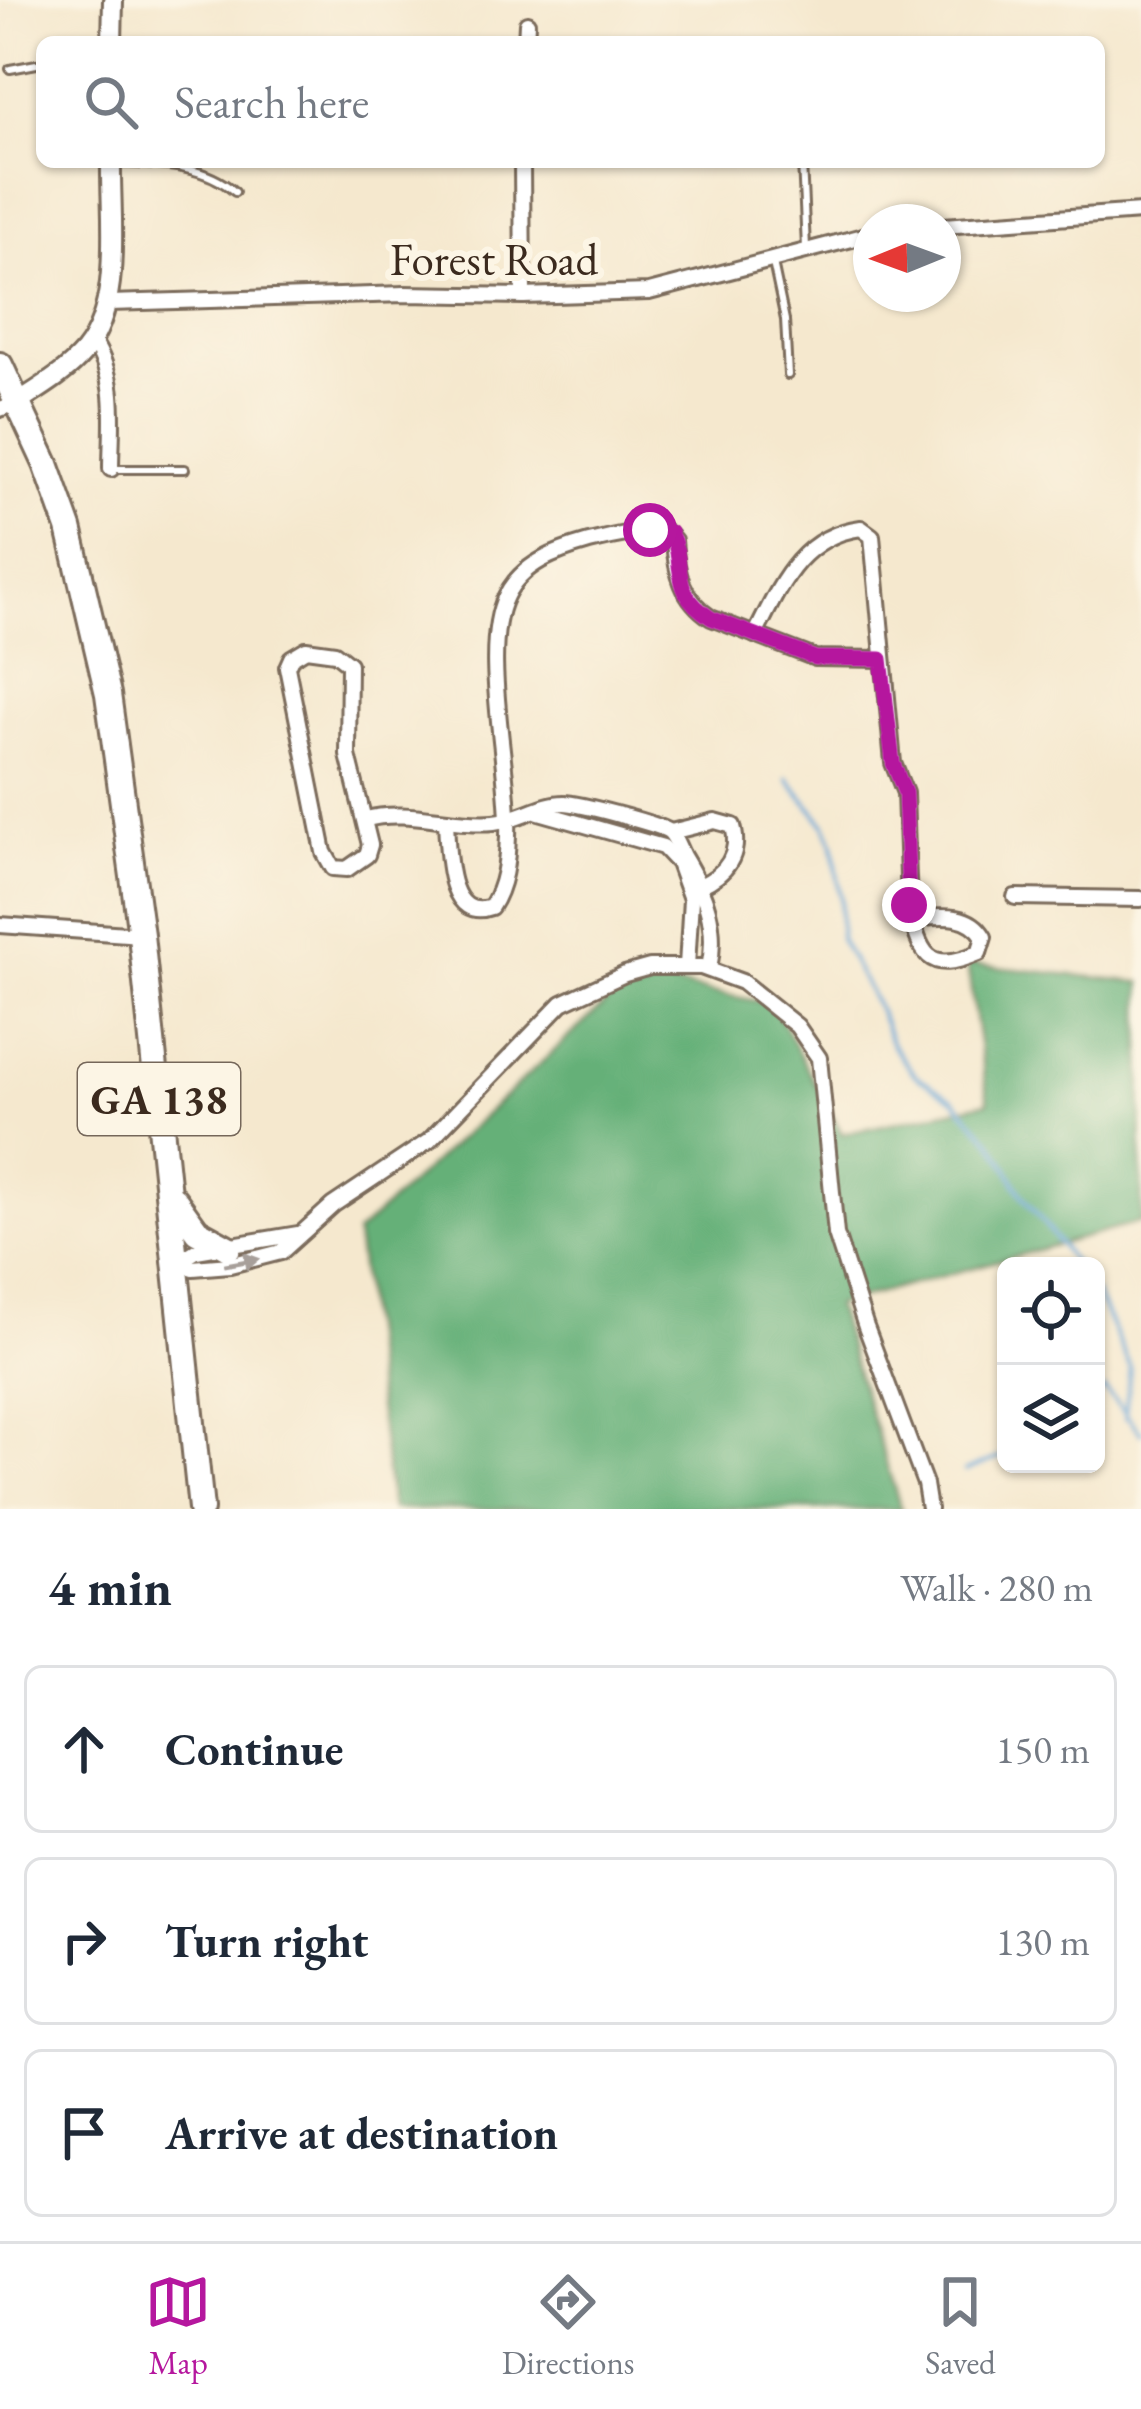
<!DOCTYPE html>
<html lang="en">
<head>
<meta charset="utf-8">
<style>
	:root { --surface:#fff; --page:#f6f6f7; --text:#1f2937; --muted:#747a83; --line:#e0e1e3; --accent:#b5179e }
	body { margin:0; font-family:"EB Garamond",serif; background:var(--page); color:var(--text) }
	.controls { position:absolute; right:36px; bottom:36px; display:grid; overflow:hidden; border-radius:18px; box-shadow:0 3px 9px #0004 }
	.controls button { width:108px; height:108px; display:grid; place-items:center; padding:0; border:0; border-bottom:3px solid var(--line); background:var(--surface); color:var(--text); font:60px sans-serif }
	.compass { position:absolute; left:853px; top:204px; width:108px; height:108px; border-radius:50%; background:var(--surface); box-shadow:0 3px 9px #0004; rotate:269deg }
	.stop { position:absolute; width:36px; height:36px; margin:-27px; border:9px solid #b5179e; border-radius:50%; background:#fff }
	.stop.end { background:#b5179e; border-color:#fff; box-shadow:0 3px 12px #0008 }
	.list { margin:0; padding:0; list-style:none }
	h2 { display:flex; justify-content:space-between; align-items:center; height:156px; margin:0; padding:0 48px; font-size:51px }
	h2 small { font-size:39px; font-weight:400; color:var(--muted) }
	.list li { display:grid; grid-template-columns:78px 1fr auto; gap:36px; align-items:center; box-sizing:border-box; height:168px; margin:0 24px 24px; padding:0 24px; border:3px solid var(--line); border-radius:18px }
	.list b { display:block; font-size:45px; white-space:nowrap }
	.list em { font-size:39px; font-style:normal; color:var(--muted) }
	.icon { flex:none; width:66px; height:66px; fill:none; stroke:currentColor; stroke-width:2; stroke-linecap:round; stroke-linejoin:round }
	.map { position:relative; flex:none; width:1141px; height:1509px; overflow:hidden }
	.search { position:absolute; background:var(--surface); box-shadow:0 3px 9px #0004; left:36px; right:36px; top:36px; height:132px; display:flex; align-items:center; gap:30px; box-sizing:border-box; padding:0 42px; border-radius:18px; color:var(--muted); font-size:45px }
	.sheet { height:732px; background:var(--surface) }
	nav { display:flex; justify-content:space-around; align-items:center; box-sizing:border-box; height:168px; border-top:3px solid var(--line); background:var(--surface); font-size:33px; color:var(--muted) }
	nav a { display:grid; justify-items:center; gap:6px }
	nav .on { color:var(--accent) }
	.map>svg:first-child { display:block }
</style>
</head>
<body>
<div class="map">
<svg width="1141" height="1509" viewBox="0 0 1141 1509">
	<rect width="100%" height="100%" fill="#fcf5e5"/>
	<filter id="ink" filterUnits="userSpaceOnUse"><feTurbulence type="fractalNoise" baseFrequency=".00833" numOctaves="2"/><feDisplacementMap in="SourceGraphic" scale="24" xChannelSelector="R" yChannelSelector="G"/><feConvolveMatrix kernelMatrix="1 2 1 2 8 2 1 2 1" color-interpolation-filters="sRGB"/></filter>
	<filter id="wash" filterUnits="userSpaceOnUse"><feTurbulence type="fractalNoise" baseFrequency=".004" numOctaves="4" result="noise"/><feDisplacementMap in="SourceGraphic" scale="48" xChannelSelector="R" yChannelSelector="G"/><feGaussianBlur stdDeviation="2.7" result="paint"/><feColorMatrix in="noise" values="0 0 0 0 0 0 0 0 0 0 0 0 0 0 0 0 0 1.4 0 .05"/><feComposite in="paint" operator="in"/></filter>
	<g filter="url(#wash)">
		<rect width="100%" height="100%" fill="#f5e8ce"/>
		<polygon fill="#65b078" stroke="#506d4b" stroke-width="3" points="967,964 1141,982 1141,1222 835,1305 901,1509 391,1509 356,1234 634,977 773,1004 842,1134 988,1102"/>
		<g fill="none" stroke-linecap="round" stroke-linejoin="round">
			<g stroke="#61a3d5" stroke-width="4.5">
				<polyline points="788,779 825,825 833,844 841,900 840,939 878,1008 892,1045 916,1076 954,1099 994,1144 1023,1196 1076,1266"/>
				<polyline points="1096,1293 1130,1367 1125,1418"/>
				<polyline points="1096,1393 1105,1389 1141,1433"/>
				<polyline points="965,1471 1006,1455"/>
			</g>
		</g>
	</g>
	<g filter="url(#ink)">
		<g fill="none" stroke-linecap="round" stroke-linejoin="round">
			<defs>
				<g id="lane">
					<polyline points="10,69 42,63"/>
					<polyline points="802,162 806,248"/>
					<path d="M114 163C156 165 202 163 235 192"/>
					<polyline points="773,263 785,320 788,375"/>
					<polyline points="111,469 185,469"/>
				</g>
				<g id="street">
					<polyline points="526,42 527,23"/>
					<polyline points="522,162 523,296"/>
					<polyline points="943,226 1141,212"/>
					<polyline points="109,303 405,294 523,296 649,292 871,234"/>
					<path d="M92 340C119 378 111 425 111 469"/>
					<polyline points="0,409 17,403"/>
					<path d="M755 635C780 586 800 536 861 528L872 536 893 763 905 793 909 906C920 954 927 975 979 953L984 937C969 911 938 917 912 919"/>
					<polygon points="306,649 335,653 349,664 348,755 370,845 367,855 347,869 333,868 324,852 287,667 291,658"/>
					<polyline points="539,812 663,847 678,863 691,899 687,966"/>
					<path d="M366 819C407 808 452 826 494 822 519 820 542 803 564 803 577 803 663 825 670 832 676 838 679 849 683 856 706 894 718 925 709 969"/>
					<path d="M446 822C448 849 446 923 491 907 505 885 507 862 508 836 511 771 479 650 506 596 522 563 557 551 589 542 613 536 638 531 662 529L674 540C676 573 682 599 711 618L815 658 881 659"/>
					<path d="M671 832 715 821 733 826C741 855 726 874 700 886"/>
					<polyline points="1015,897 1141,899"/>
					<polyline points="0,925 141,935"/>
					<polyline points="177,1263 193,1268 230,1265 281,1252 333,1205 429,1141 562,1003 625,974 650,967 701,967 742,982 797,1026 819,1058 836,1234 866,1327 925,1484 929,1509"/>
					<polyline points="177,1263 196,1251 298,1234"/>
				</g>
				<g id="secondary">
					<polyline points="112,42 113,0"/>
					<path d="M17 403C40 388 66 373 84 352 123 305 110 220 111 162"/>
				</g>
				<g id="highway">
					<polyline points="0,365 46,464 69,528 108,694 141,935 201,1509"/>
					<polyline points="174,1199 197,1231 228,1248"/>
				</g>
			</defs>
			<use href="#lane" stroke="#7c6c5c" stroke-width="12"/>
			<use href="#street" stroke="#7c6c5c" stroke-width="20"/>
			<use href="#secondary" stroke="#7c6c5c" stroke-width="24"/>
			<use href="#highway" stroke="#7c6c5c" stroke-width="30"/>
			<use href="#lane" stroke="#fff" stroke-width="6"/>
			<use href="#street" stroke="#fff" stroke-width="14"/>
			<use href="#secondary" stroke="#fff" stroke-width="18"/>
			<use href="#highway" stroke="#fff" stroke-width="24"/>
		</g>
		<defs><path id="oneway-solid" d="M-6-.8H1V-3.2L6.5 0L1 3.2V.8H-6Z" transform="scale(3)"/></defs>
		<use fill="#a79f9a" href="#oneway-solid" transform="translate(242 1262) rotate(-10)"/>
	</g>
	<g fill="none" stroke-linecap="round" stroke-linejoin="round" filter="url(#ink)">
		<path stroke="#b5179e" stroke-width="15" d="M650 530 670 532C688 567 667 590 711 618L815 658 881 659 893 763 905 793 909 905"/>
	</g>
	<g text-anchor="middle" stroke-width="12" stroke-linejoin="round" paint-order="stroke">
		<rect fill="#fcf5e5" stroke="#75675a" stroke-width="3" x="78" y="1063" width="162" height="72" rx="9"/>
		<g font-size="42" font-weight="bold" fill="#3b2a1e">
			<text x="159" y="1114">GA 138</text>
		</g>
		<g font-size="45" fill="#3b2a1e" stroke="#fcf5e5">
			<text x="494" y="275">Forest Road</text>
		</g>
	</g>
</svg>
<div class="controls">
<button><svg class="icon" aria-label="locate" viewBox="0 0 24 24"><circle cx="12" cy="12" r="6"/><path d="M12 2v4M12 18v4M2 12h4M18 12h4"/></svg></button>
<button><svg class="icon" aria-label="layers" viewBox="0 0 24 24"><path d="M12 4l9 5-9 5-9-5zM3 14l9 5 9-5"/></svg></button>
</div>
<svg class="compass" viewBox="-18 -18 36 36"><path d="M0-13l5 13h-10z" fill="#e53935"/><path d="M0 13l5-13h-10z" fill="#747a83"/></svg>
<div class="stop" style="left:650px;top:530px"></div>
<div class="stop end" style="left:909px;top:905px"></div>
<div class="search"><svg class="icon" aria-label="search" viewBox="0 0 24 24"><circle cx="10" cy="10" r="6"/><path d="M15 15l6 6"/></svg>Search here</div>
</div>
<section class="sheet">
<h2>4 min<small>Walk · 280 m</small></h2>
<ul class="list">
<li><svg class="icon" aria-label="ahead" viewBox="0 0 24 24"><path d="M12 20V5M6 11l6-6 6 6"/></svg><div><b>Continue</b></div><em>150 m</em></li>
<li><svg class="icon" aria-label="right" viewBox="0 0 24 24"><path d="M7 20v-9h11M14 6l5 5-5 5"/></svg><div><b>Turn right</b></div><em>130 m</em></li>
<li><svg class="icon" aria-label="arrive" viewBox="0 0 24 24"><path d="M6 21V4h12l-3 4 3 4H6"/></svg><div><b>Arrive at destination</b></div></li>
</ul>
</section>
<nav>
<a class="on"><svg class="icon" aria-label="map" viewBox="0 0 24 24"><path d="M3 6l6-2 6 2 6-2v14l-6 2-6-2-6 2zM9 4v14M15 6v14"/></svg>Map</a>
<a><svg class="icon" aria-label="directions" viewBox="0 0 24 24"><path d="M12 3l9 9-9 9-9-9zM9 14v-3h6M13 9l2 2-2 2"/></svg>Directions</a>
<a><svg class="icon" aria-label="saved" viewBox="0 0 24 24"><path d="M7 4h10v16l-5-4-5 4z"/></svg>Saved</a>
</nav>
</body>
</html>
